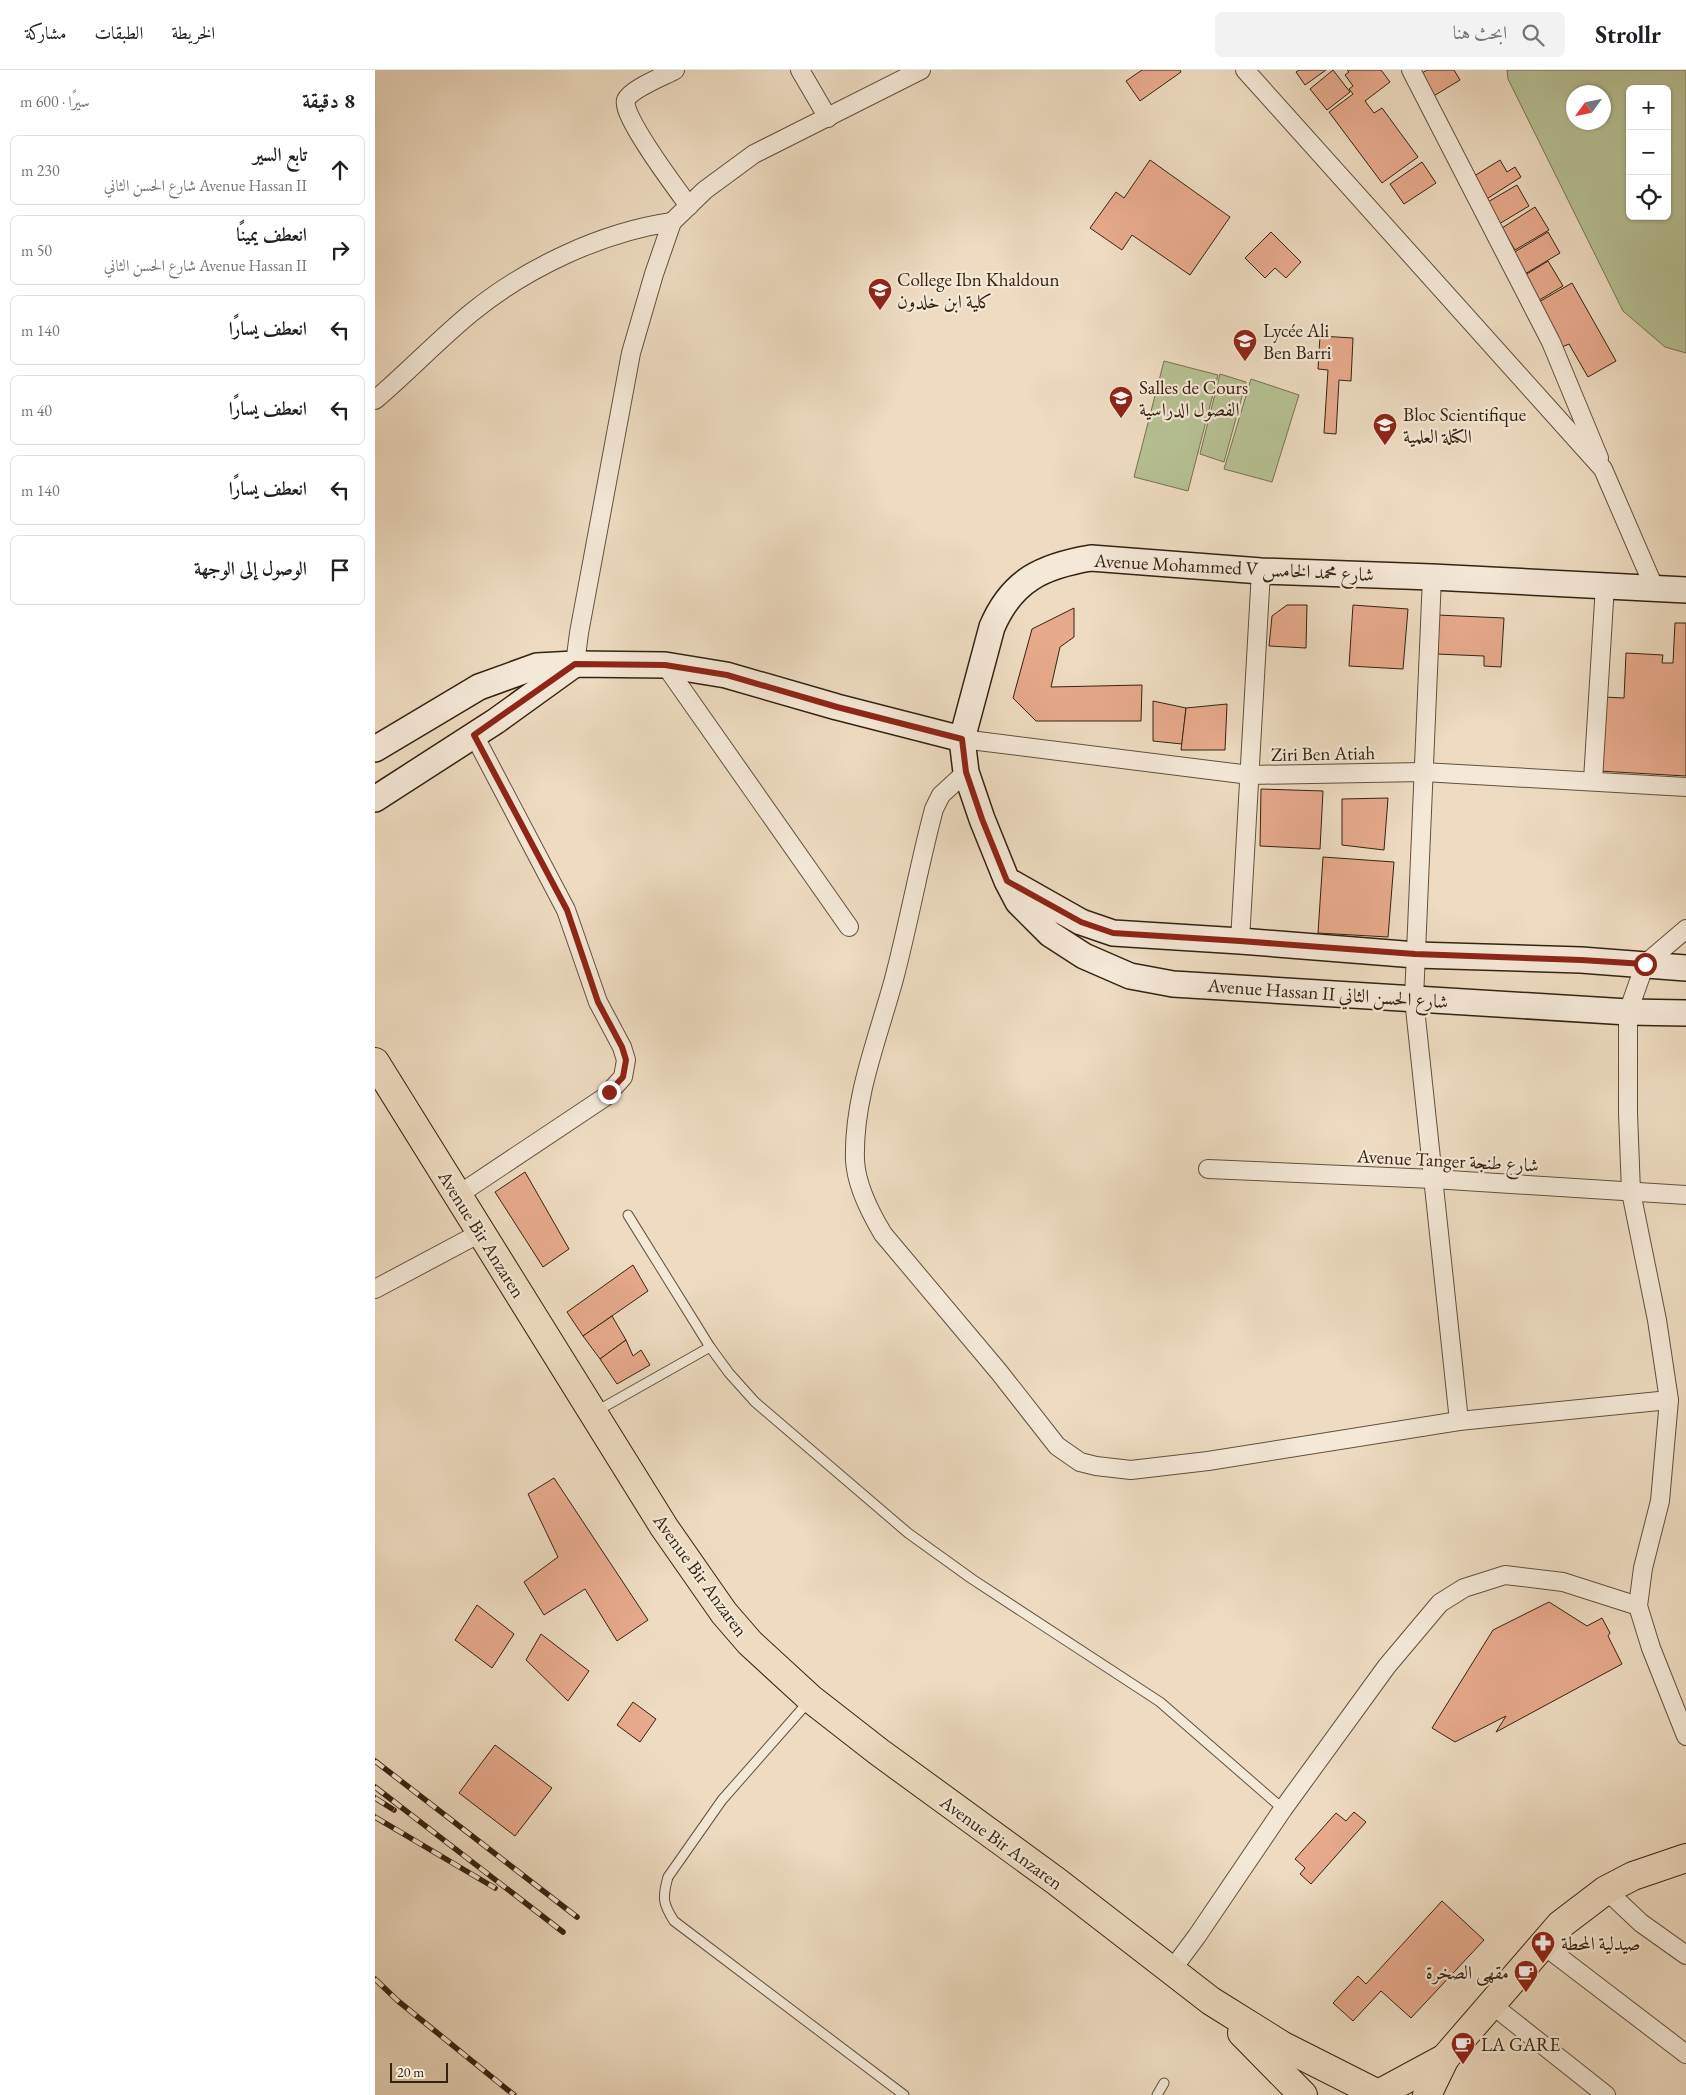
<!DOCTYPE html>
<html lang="ar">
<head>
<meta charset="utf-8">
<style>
	:root { --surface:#fff; --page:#f2f2f2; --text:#202124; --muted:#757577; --line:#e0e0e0 }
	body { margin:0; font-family:"EB Garamond",Amiri,serif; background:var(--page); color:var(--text); direction:rtl }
	.controls { position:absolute; right:15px; top:15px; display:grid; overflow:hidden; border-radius:8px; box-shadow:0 1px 4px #0004 }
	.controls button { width:45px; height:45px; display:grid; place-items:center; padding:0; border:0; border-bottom:1px solid var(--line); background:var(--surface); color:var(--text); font:25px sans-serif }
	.compass { position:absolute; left:1191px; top:15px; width:45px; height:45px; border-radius:50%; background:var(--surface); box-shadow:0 1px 4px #0004; rotate:237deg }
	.scale { position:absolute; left:15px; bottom:12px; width:58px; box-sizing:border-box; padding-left:5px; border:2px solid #362210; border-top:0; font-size:14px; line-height:18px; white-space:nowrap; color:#362210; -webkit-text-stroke:4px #f4e8d7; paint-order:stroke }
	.stop { position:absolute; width:15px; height:15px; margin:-11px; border:4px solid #8f2418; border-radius:50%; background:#fff }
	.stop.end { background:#8f2418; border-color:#fff; box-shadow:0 1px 5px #0008 }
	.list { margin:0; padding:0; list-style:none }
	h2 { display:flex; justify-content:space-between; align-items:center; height:65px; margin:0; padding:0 20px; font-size:21px }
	h2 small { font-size:16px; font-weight:400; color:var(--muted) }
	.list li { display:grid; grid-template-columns:32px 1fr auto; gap:15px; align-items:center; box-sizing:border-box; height:70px; margin:0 10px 10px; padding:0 10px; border:1px solid var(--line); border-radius:8px }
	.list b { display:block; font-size:19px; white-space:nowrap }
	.list p { margin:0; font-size:16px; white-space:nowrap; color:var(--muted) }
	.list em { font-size:16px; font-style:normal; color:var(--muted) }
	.icon { flex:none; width:28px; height:28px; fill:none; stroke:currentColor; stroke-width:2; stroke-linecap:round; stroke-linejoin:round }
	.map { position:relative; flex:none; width:1311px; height:2025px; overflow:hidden; direction:ltr }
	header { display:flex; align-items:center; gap:30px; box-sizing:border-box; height:70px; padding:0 25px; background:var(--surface); border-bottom:1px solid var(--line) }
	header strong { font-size:24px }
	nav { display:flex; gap:28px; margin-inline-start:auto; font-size:18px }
	.search { width:350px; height:45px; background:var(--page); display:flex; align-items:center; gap:12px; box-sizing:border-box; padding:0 18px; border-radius:8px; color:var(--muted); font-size:19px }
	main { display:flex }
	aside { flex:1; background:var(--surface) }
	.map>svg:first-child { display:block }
</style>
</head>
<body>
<header>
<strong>Strollr</strong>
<div class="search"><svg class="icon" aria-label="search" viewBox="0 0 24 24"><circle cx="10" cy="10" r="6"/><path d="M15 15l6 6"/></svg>ابحث هنا</div>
<nav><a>الخريطة</a><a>الطبقات</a><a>مشاركة</a></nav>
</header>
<main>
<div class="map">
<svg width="1311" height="2025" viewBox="0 0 1311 2025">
	<rect width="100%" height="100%" fill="#eedbc1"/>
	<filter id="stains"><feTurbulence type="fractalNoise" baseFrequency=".004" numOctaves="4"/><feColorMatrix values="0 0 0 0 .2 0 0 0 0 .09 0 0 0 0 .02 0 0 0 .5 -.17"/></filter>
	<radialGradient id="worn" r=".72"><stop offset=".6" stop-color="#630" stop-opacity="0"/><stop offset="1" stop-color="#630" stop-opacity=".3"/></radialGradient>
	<g fill="#b6c194" stroke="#767252" fill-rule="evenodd">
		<path d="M1132 0H1311V283L1290 277 1248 241 1133 9ZM1255 19H1292V146H1255ZM1228 22V52H1198V22Z"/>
		<polygon points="789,291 843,305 813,421 759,407"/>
		<polygon points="845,304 871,312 849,392 825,384"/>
		<polygon points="876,309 924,325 897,412 849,399"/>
	</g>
	<g fill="#e7aa8c" stroke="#362210">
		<polygon points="767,0 805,0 806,2 765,31 751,11"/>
		<polygon points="924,0 951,0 930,15 921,2"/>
		<polygon points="958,0 975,22 952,40 935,19"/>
		<polygon points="972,0 1006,0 1015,12 990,31 999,43 1007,38 1043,87 1007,113 954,42 978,24 974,19 978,16 970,5 974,2"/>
		<polygon points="1052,0 1079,0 1085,10 1057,27 1044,5"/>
		<polygon points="775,90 855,147 815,205 757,165 747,180 715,158 741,122 749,128"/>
		<polygon points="1125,90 1132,102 1140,97 1146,107 1110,130 1096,108"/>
		<polygon points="1047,92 1061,113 1029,134 1015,114"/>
		<polygon points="1142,115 1154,136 1124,154 1111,133"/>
		<polygon points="1160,137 1174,160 1140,180 1127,158"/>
		<polygon points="896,162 926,192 911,208 900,198 890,208 870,188"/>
		<polygon points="1173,162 1185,183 1150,204 1138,183"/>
		<polygon points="1173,191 1188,216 1161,232 1147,207"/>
		<polygon points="1197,213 1241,291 1213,307 1194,274 1187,277 1162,233"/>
		<polygon points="945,266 978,268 976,311 964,310 961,364 949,363 953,300 943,299"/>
		<polygon points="912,535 932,535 931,578 894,576 897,546"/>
		<polygon points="978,535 1033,539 1028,599 974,596"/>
		<polygon points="699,538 699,567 685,577 676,617 767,615 766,651 661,651 638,628 657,559"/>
		<polygon points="1062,545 1129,548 1126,597 1109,596 1109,586 1061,584"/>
		<polygon points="1300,553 1311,553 1311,706 1224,701 1228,627 1249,628 1251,583 1288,585 1287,593 1298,593"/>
		<polygon points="778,631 811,638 807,674 778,671"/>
		<polygon points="852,634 850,680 806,680 811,638"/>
		<polygon points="886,719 948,721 945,779 885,776"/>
		<polygon points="1013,728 1009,780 967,775 967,729"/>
		<polygon points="948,787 1019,792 1013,867 943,863"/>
		<polygon points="150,1102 194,1179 168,1197 120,1122"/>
		<polygon points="258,1195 273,1221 208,1266 192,1242"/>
		<polygon points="237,1246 251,1270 225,1289 208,1266"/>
		<polygon points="251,1270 258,1286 266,1280 275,1295 242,1314 225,1289"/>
		<polygon points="179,1408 273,1550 242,1571 210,1519 169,1545 149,1512 183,1487 153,1424"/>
		<polygon points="1174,1532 1212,1556 1227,1548 1235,1563 1233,1566 1247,1594 1121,1662 1131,1646 1080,1672 1057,1658 1118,1560"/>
		<polygon points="102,1535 139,1564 117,1598 80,1570"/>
		<polygon points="166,1564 214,1601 193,1631 151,1590"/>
		<polygon points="258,1632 281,1649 265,1672 242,1655"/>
		<polygon points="120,1675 177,1718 140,1766 84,1723"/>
		<polygon points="979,1742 991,1752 936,1814 925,1804 930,1798 920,1789 961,1743 971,1751"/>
		<polygon points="1067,1831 1109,1870 1036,1948 1006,1921 978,1951 958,1933 983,1906 991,1914"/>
	</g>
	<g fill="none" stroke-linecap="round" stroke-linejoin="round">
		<defs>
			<g id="lane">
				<polyline points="253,1145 335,1277 354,1303 380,1332 533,1463 597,1509 785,1632 908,1739"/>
				<polyline points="220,1342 335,1277"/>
				<path d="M434 1631 347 1730 293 1807C287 1828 288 1834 299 1851L529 2025"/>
				<polyline points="782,2025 789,2013"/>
			</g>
			<g id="street">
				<path d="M300 0C289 6 256 19 251 30 245 44 303 121 314 136"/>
				<polyline points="425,0 453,48"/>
				<polyline points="870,0 1228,399 1279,517"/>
				<polyline points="1036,0 1176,272 1224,388"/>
				<path d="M0 330C33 302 62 271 96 243 151 198 227 162 297 152"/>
				<polyline points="1057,507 1039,929 1084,1351"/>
				<polyline points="200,594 204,563 256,283 279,204 297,152 330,120 379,84 546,0"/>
				<polyline points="290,595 474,857"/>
				<polyline points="587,669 875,705 1048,702 1311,717"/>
				<path d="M591 702 566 725 559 739C544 795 534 852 519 909 503 968 478 1028 480 1090 481 1114 496 1144 508 1164L624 1302 682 1376 705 1392 721 1396 756 1400 833 1391 1084 1351 1294 1330"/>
				<polyline points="1218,710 1230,515"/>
				<polyline points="1311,859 1270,894 1253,942 1253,1043 1256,1122 1282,1250 1294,1330 1285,1431 1268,1498 1263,1536 1276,1578 1311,1666"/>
				<polyline points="865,871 886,501"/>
				<polyline points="833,1099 1058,1109 1311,1125"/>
				<polyline points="83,1125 230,1027 248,1007 251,990 247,977 223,932 191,840 99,665"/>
				<polyline points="0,1219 107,1162"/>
				<polyline points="1231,1820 1266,1853 1311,1885"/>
				<polyline points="1167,1874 1311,1984"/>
				<polyline points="796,1901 822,1866 908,1739 1012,1596 1065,1533 1089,1518 1130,1505 1188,1512 1263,1536"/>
				<polyline points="1116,1934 1231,2025"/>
			</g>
			<g id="secondary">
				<polyline points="587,669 591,702 607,749 632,811 643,832 675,864 709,886 755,906 798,914 1253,942 1311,943"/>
				<path d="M0 679 104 617 162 596 200 594 290 595 351 605 462 637 587 669 617 557C637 510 668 496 716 488L886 501 1057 507 1311 520"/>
				<polyline points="0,729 121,651 200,594"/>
				<polyline points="637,813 706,852 738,863 865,871 1041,885 1206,890 1311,898"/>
			</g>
			<g id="primary">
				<polyline points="0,992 289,1457 349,1543 375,1573 436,1629 504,1682 681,1811 836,1931 908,1976 999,2022"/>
				<polyline points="867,1963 928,2025"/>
				<polyline points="1007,2022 1070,1988"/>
				<polyline points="1052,2025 1070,1988 1185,1855 1231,1820 1258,1806 1311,1788"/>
			</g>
		</defs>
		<use href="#lane" stroke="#64503c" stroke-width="11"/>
		<use href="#street" stroke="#64503c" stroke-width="20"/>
		<use href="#secondary" stroke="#362210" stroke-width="28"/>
		<use href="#primary" stroke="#362210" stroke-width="30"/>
		<use href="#lane" stroke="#f4e8d7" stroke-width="9"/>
		<use href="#street" stroke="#f4e8d7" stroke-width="18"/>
		<use href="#secondary" stroke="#f4e8d7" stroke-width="25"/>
		<use href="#primary" stroke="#eedbc1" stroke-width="28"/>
		<defs>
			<g id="rail">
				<polyline points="0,1691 202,1847"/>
				<polyline points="0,1717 188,1862"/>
				<polyline points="0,1728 19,1740"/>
				<polyline points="0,1747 120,1818"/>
				<polyline points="0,1909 23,1931 139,2025"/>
			</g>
		</defs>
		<use href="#rail" stroke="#362210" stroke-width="5.5"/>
		<use href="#rail" stroke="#f4e8d7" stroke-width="4" stroke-dasharray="11" stroke-linecap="butt"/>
	</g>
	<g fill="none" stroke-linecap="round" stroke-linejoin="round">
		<polyline stroke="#8f2418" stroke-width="6" points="234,1022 248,1007 251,990 247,977 223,932 192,840 99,665 200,594 290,595 352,605 462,637 587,669 591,702 607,749 632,811 706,852 738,863 865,871 1040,884 1206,890 1270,894"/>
	</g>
	<defs>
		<symbol id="school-pin" viewBox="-11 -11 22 30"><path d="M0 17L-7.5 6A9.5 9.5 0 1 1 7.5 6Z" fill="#8f2418" stroke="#f4e8d7"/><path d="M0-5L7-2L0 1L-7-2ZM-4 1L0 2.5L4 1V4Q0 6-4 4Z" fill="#fff"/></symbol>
		<symbol id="pharmacy-pin" viewBox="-11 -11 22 30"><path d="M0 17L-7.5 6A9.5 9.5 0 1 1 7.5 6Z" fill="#8f2418" stroke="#f4e8d7"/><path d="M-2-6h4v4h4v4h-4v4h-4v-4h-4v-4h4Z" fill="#fff"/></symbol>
		<symbol id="cafe-pin" viewBox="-11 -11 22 30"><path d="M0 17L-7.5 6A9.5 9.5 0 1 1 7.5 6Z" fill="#8f2418" stroke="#f4e8d7"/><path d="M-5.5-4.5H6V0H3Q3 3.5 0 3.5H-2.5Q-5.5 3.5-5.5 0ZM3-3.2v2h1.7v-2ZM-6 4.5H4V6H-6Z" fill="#fff"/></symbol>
	</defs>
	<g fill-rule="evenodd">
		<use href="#school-pin" x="491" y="206" width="28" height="38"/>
		<use href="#school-pin" x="856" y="257" width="28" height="38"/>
		<use href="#school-pin" x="732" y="314" width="28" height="38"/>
		<use href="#school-pin" x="996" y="341" width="28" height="38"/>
		<use href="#pharmacy-pin" x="1154" y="1859" width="28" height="38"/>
		<use href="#cafe-pin" x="1137" y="1888" width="28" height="38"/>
		<use href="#cafe-pin" x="1074" y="1960" width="28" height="38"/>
	</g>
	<g text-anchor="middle" stroke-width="4.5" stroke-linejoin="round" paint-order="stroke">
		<g font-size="19" fill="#362210" stroke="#f4e8d7" text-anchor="start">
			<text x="522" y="216">College Ibn Khaldoun<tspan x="522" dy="22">كلية ابن خلدون</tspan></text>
			<text x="888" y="267">Lycée Ali<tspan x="888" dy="22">Ben Barri</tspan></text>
			<text x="764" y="324">Salles de Cours<tspan x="764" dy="22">الفصول الدراسية</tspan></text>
			<text x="1028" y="351">Bloc Scientifique<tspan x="1028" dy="22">الكتلة العلمية</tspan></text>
			<text x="1186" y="1880">صيدلية المحطة</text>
			<text x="1134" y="1909" text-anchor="end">مقهى الصخرة</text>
			<text x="1106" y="1981">LA GARE</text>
		</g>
		<g font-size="19" fill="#362210" stroke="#f4e8d7">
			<text transform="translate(859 497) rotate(3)" y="7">Avenue Mohammed V شارع محمد الخامس</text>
			<text transform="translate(948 683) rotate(-1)" y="7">Ziri Ben Atiah</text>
			<text transform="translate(953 923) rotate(4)" y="7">Avenue Hassan II شارع الحسن الثاني</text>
			<text transform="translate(1073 1090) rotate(3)" y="7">Avenue Tanger شارع طنجة</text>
			<text transform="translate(107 1164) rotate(58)" y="7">Avenue Bir Anzaren</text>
			<text transform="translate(326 1505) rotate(54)" y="7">Avenue Bir Anzaren</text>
			<text transform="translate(627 1772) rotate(36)" y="7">Avenue Bir Anzaren</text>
		</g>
	</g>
	<rect width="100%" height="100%" filter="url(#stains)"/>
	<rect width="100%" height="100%" fill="url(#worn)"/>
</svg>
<div class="controls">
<button>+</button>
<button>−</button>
<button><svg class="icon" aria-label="locate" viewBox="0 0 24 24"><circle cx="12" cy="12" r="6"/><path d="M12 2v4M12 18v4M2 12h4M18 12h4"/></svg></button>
</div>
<svg class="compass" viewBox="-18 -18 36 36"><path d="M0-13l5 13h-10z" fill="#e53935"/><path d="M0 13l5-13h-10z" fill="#757577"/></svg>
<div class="scale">20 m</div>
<div class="stop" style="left:1270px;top:894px"></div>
<div class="stop end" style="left:234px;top:1022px"></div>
</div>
<aside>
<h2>8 دقيقة<small>سيرًا · 600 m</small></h2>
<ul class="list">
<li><svg class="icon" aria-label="ahead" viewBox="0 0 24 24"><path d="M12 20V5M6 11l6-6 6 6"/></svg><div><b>تابع السير</b><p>Avenue Hassan II شارع الحسن الثاني</p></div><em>230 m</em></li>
<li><svg class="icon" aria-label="right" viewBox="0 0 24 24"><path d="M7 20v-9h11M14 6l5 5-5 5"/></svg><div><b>انعطف يمينًا</b><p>Avenue Hassan II شارع الحسن الثاني</p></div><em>50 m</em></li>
<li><svg class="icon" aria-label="left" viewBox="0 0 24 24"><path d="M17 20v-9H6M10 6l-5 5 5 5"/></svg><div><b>انعطف يسارًا</b></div><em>140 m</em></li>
<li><svg class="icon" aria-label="left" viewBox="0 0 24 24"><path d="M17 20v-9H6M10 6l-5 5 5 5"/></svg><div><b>انعطف يسارًا</b></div><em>40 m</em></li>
<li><svg class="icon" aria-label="left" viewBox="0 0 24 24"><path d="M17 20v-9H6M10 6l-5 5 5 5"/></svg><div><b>انعطف يسارًا</b></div><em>140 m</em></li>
<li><svg class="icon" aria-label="arrive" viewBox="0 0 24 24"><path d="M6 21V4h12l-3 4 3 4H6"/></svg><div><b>الوصول إلى الوجهة</b></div></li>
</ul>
</aside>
</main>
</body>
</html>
